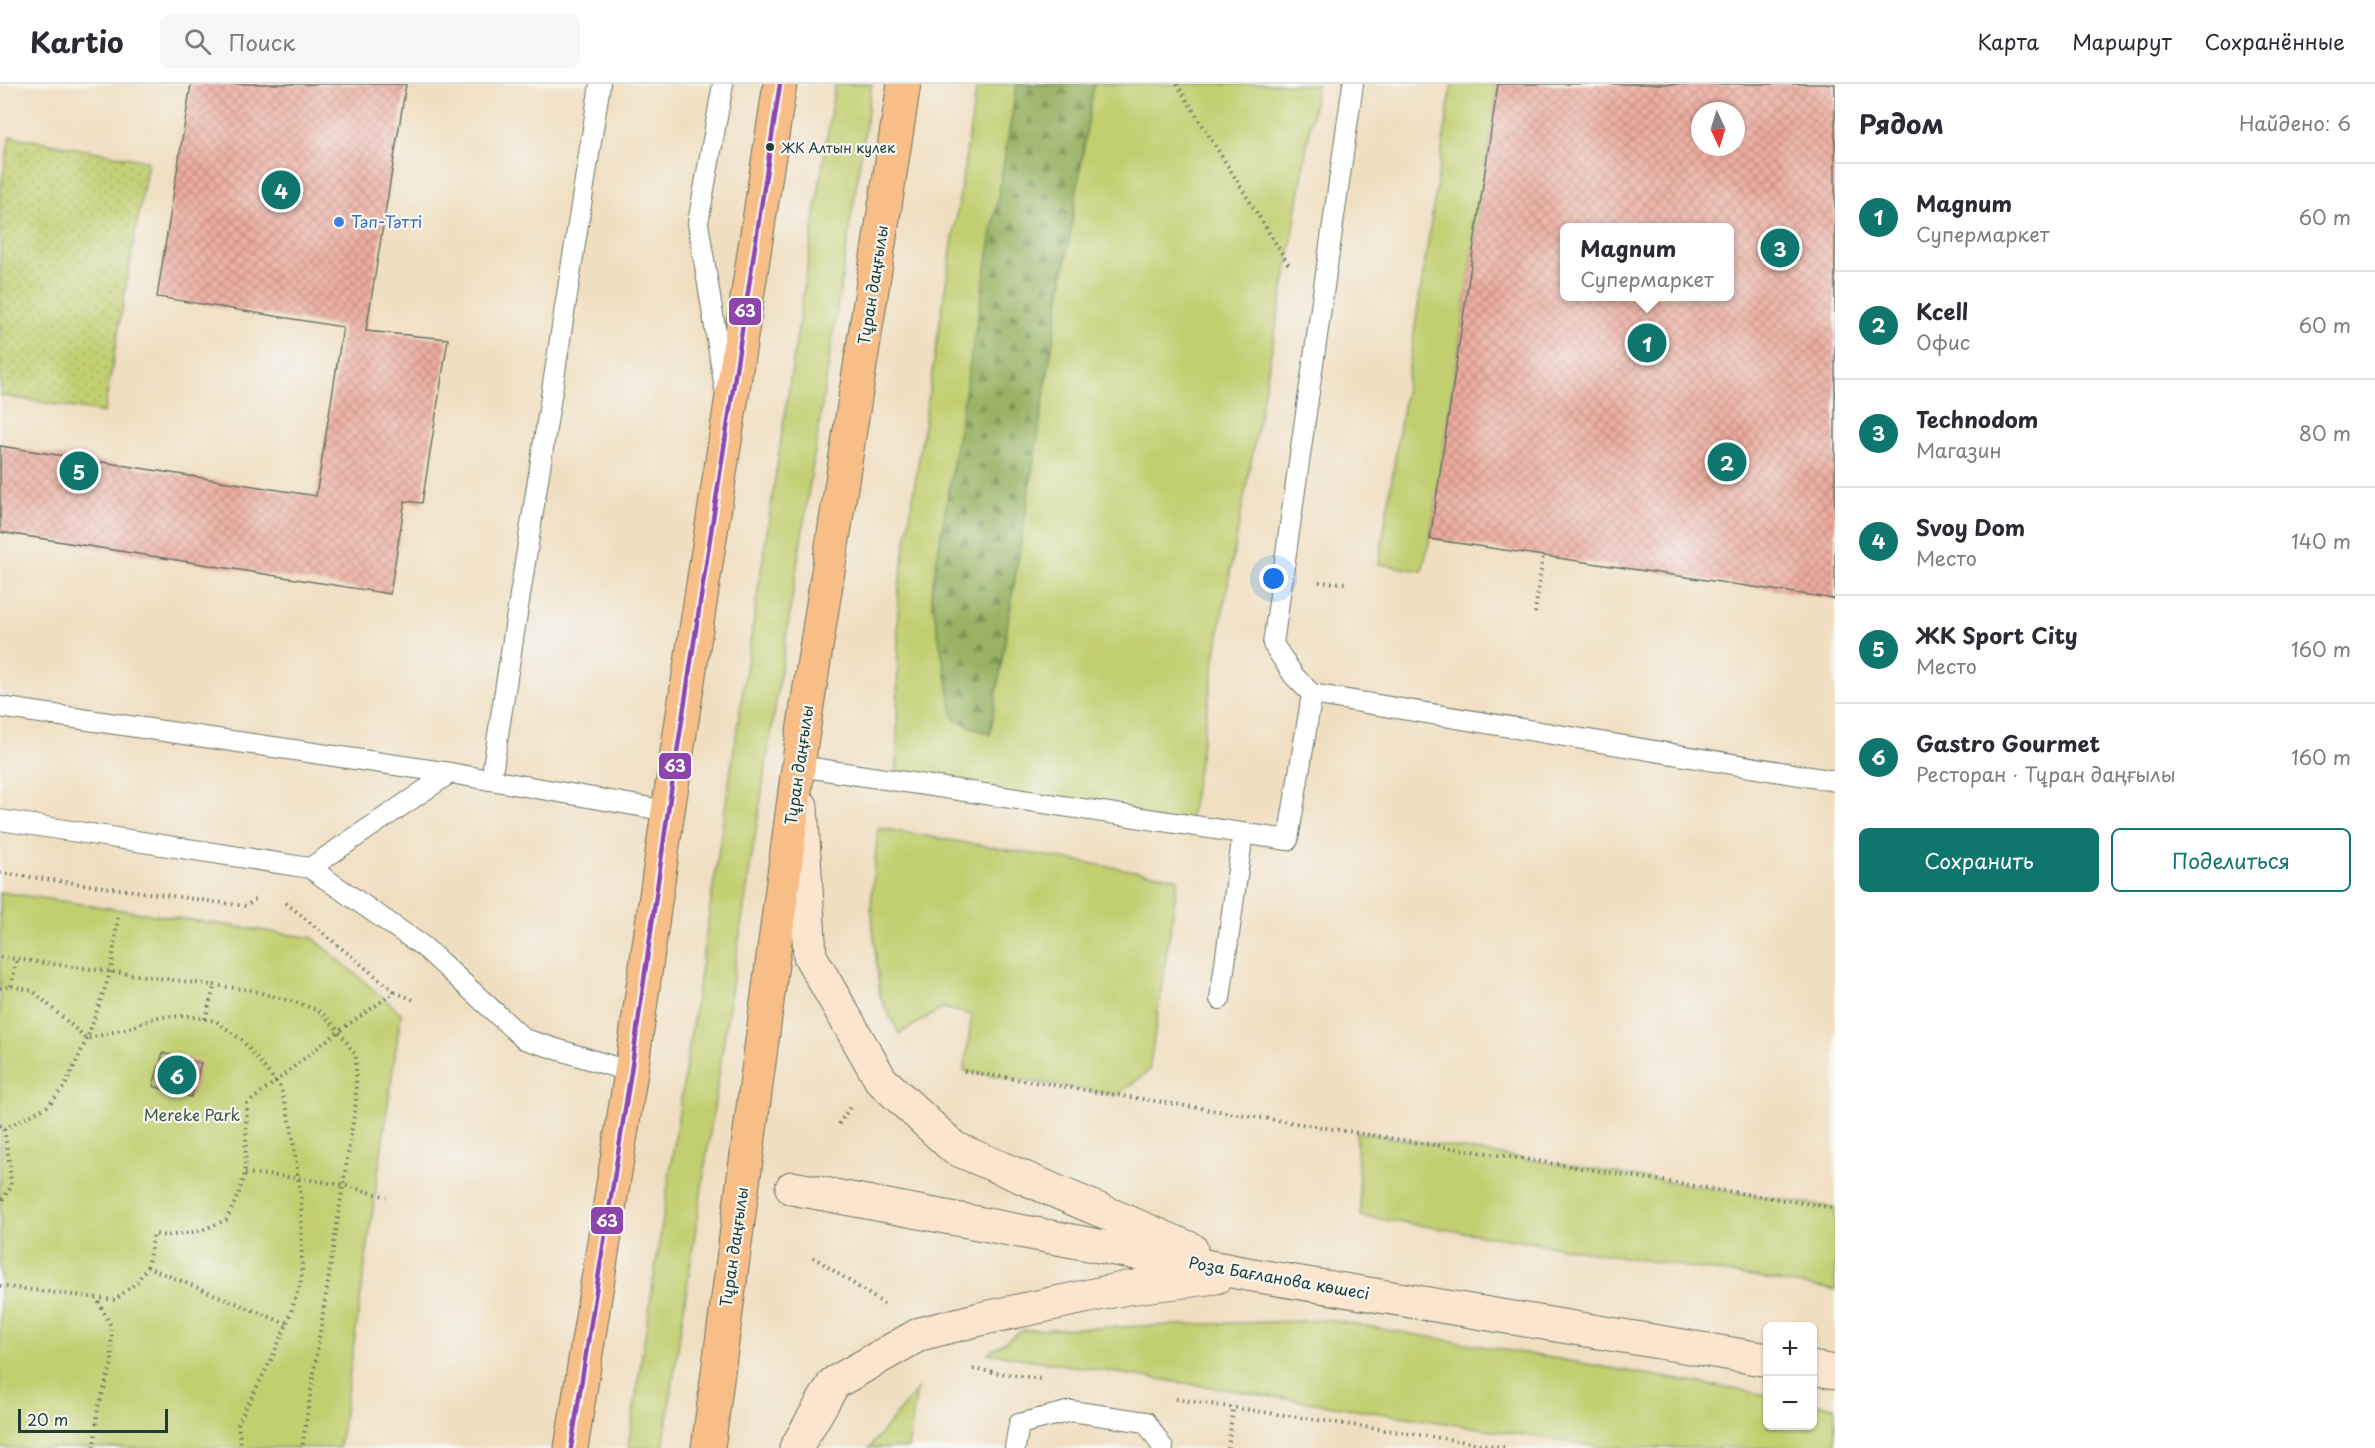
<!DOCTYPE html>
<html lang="ru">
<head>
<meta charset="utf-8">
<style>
	:root { --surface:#fff; --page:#f7f7f7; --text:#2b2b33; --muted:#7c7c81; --line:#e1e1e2; --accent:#0f766e }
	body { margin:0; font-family:"Playpen Sans",sans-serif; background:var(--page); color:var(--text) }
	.controls { position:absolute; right:18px; bottom:18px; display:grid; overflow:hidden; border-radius:9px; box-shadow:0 2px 4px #0004 }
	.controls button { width:54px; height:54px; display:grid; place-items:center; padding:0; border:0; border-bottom:2px solid var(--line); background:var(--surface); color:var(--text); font:30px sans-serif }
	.compass { position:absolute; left:1691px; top:18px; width:54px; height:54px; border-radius:50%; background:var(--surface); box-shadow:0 2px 4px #0004; rotate:176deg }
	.scale { position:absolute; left:18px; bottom:15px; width:150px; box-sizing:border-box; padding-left:6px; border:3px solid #1f3d34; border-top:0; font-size:16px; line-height:21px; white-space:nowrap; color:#1f3d34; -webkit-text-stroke:4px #f6f6f2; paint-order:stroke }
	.you { position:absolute; left:1274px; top:495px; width:21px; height:21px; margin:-15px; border:4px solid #fff; border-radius:50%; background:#1a73e8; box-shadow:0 0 0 9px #1a73e833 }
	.badge { display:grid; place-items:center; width:39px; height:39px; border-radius:50%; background:var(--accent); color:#fff; font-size:20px; font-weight:700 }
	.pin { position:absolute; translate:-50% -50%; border:3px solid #fff; box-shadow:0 2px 6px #0006 }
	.popup { position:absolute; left:1560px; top:139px; width:174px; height:78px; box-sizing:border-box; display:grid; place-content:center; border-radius:9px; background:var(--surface); filter:drop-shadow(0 2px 4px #0005); font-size:20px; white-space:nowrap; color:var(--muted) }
	.popup b { font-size:22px; color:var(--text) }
	.popup::after { content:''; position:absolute; left:50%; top:100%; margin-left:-12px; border:12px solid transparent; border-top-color:var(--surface) }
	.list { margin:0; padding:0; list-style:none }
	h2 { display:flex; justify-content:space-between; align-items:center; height:78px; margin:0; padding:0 24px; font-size:26px }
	h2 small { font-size:20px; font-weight:400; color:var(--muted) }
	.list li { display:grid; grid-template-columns:39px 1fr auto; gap:18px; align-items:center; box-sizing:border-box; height:108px; padding:0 24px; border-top:2px solid var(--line) }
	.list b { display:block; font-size:22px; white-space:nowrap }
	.list p { margin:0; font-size:20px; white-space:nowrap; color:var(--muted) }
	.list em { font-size:20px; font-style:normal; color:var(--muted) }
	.actions { display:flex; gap:12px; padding:18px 24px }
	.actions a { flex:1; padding:14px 0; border:2px solid var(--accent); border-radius:9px; text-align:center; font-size:21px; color:var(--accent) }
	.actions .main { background:var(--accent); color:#fff }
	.icon { flex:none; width:33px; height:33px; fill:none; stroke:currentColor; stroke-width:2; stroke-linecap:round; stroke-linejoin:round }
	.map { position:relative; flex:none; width:1835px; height:1364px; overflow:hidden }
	header { display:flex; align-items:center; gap:36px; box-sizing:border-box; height:84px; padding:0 30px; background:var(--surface); border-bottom:2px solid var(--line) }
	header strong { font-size:28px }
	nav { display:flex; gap:33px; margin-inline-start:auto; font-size:21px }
	.search { width:420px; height:54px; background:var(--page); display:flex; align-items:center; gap:15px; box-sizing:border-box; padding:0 21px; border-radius:9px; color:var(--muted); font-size:22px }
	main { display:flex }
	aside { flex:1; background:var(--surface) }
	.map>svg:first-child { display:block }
</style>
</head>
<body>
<header>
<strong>Kartio</strong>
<div class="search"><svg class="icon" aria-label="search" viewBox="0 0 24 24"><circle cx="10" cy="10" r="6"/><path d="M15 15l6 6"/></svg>Поиск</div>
<nav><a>Карта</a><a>Маршрут</a><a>Сохранённые</a></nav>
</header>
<main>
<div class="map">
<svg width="1835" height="1364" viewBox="0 0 1835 1364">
	<defs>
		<pattern id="forest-firs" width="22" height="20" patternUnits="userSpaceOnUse" patternTransform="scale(1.5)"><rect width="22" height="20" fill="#99b263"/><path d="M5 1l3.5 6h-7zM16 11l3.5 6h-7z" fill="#7c9252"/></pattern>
		<pattern id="park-dots" width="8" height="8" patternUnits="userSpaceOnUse" patternTransform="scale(1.5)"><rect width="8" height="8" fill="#c2cf71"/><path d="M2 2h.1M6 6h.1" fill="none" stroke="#9da95e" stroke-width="1.8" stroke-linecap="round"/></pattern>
		<pattern id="building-cross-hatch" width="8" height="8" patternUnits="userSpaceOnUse" patternTransform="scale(1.5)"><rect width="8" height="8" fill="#eeac9f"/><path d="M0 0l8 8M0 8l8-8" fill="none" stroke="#c08d82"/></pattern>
	</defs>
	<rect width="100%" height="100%" fill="#f6f6f2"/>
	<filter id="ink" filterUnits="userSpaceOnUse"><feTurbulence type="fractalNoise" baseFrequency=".0167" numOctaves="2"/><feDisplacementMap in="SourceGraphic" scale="12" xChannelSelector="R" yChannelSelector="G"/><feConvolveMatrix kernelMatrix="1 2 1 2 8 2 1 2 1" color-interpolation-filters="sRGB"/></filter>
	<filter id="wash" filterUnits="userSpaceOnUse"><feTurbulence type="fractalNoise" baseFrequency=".008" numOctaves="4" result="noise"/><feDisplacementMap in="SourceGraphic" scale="24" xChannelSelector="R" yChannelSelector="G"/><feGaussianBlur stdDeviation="1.35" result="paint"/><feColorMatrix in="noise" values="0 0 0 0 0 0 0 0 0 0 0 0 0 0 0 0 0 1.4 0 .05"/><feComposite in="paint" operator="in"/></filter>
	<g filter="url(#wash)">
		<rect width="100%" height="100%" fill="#f0dec0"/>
		<g fill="#c2cf71" stroke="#708652" stroke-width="1.5">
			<polygon points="835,0 872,0 738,862 663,1364 628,1364"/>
			<polygon points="977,0 1317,0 1288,179 1221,537 1189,741 897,697 898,509"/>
			<polygon points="1452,0 1498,0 1430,455 1422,487 1379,480"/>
			<polygon points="878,744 1178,794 1149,987 1117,1011 964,987 972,931 943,924 899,950 880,913 871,822"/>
			<polygon points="0,808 313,854 401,929 339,1364 0,1364"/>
			<polygon points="1356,1048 1835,1124 1835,1206 1361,1132"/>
			<polygon points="1330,1236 1767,1311 1768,1342 1812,1342 1813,1319 1835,1323 1835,1364 1608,1364 988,1269 1023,1246"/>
			<polygon points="917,1306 908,1364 869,1364"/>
		</g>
		<polygon fill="url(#forest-firs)" stroke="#5c784c" stroke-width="1.5" points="1017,0 1094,0 990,651 954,635 931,511"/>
		<polygon fill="url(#park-dots)" stroke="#708652" stroke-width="1.5" points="10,52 148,77 104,329 0,311 0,109"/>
		<g id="blocks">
			<g fill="url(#building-cross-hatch)" fill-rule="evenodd">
				<polygon points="191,0 406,0 366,247 448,255 422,419 405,417 390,510 0,448 0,362 316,412 343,243 157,213"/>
				<path d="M1498 0H1835V515L1430 455ZM1700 27H1736V63H1700ZM1564 144H1730V212H1564Z"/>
				<polygon points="163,969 201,979 191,1013 153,1002"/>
			</g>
		</g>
	</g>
	<g filter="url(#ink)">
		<use href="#blocks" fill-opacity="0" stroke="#687565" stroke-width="1.5"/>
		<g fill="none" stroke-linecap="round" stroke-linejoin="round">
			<defs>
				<g id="lane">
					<polyline points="723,0 698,139 725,305"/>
					<polyline points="1312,610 1835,697"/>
					<polyline points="0,623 450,689 668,727"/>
					<polyline points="799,682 1288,756 1312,610 1294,592 1273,560 1353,0"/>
					<polyline points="491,696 600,0"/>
					<polyline points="0,736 310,784 424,863 524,955 631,988"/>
					<polyline points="310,784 450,689"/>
					<polyline points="1220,915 1243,749"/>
					<polyline points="1015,1364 1019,1340 1071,1327 1146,1338 1163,1364"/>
				</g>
				<g id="secondary">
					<polyline points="801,722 810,872 881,996 954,1064 1191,1165"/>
					<polyline points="792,1104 1247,1190 1768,1276"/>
					<polyline points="1812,1284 1835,1288"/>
					<polyline points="796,1364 834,1299 920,1250 980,1235 1127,1204 1216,1193"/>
				</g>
				<g id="primary">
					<polyline points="571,1364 631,988 668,727 780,0"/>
					<polyline points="708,1364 802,654 904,0"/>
				</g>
			</defs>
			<use href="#lane" stroke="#687565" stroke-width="22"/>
			<use href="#secondary" stroke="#687565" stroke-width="35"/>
			<use href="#primary" stroke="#687565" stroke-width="35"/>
			<g stroke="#687565" stroke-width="4" stroke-dasharray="1.5 4.5" stroke-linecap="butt">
				<polyline points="1177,0 1289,181"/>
				<polyline points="1319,498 1346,499"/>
				<polyline points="1535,529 1543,471"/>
				<polyline points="0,789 246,822 257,814"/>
				<polyline points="286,819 395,908"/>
				<polyline points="0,873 250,906 298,919 321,928 339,947 356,972 356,1018 302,1364"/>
				<polyline points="11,902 17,875"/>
				<polyline points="0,904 11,902 33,907 87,955 132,943 157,933 188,932 216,937 242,956 281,1004 291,1041 301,1114 302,1194 287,1240 271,1276 238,1339 241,1364"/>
				<polyline points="205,935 215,900"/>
				<polyline points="964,987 1835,1124"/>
				<polyline points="839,1040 850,1023"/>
				<polyline points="0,1041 4,1045 10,1083 11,1103 0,1119"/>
				<polyline points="4,1045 48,1022 65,1002 87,955 111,887 118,831"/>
				<polyline points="245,1089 298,1094 343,1101 387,1113"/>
				<polyline points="813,1173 884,1220"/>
				<polyline points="147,1183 154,1150 167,1152 200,1147 226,1136 238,1112 245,1089 247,1020 339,947 395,908 416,917"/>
				<polyline points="0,1202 115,1216 137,1198 147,1183 287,1240"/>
				<polyline points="973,1285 1041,1295"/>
				<polyline points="1176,1315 1508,1364"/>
				<polyline points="94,1364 98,1324 112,1279 111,1242 97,1215"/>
				<polyline points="1228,1364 1233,1324"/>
			</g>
			<use href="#lane" stroke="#fff" stroke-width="20"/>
			<use href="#secondary" stroke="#fce5cf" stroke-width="33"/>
			<use href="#primary" stroke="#f7be87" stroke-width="33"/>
			<defs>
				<polyline id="bus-1" points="571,1364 631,988 668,727 780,0"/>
			</defs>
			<use href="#bus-1" stroke="#f6f6f2" stroke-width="9"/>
			<use href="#bus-1" stroke="#8e44ad" stroke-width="4.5"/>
		</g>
	</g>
	<circle fill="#1f3d34" stroke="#f6f6f2" stroke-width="2" cx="770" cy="63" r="5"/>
	<circle fill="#3f7fe0" stroke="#f6f6f2" stroke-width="2" cx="339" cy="138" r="6"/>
	<g text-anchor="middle" stroke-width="4.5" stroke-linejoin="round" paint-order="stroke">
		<g font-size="14" fill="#1f3d34" stroke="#f6f6f2" text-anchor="start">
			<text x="781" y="69">ЖК Алтын кулек</text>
		</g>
		<g font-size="16" fill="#366cbe" stroke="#f6f6f2" text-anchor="start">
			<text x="351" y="144">Тәп-Тәтті</text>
		</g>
		<g font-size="16" fill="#1f3d34" stroke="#f6f6f2">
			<text transform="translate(873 201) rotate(-81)" y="6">Тұран даңғылы</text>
			<text transform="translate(799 681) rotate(-82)" y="6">Тұран даңғылы</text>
			<text transform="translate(734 1163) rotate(-82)" y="6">Тұран даңғылы</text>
			<text transform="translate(1279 1194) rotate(10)" y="6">Роза Бағланова көшесі</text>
		</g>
		<g font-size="16" fill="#405a40" stroke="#f6f6f2">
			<text x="192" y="1037">Mereke Park</text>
		</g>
	</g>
	<g stroke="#f6f6f2" stroke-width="2">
		<rect x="728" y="213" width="34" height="29" rx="6" fill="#8e44ad"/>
		<rect x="658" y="668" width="34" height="28" rx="6" fill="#8e44ad"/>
		<rect x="590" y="1122" width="34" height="29" rx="6" fill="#8e44ad"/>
	</g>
	<g font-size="16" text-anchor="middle" font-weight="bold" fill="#fff">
		<text x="745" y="233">63</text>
		<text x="675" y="688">63</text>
		<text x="607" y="1143">63</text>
	</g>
</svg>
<div class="controls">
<button>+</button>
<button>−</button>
</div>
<svg class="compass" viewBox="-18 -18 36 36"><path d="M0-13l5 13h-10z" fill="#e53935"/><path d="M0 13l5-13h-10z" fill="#7c7c81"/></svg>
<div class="scale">20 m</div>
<div class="you"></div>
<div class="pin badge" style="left:1647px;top:259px">1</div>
<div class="popup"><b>Magnum</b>Супермаркет</div>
<div class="pin badge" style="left:1727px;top:378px">2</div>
<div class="pin badge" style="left:1780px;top:164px">3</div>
<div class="pin badge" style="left:281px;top:106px">4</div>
<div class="pin badge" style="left:79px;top:387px">5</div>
<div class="pin badge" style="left:177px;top:991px">6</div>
</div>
<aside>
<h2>Рядом<small>Найдено: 6</small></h2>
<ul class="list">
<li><span class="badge">1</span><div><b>Magnum</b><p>Супермаркет</p></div><em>60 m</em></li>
<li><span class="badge">2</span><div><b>Kcell</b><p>Офис</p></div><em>60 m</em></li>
<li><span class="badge">3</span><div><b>Technodom</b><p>Магазин</p></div><em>80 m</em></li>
<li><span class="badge">4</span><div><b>Svoy Dom</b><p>Место</p></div><em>140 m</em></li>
<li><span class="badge">5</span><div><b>ЖК Sport City</b><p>Место</p></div><em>160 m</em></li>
<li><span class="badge">6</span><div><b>Gastro Gourmet</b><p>Ресторан · Тұран даңғылы</p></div><em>160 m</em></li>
</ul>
<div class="actions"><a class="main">Сохранить</a><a>Поделиться</a></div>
</aside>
</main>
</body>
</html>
